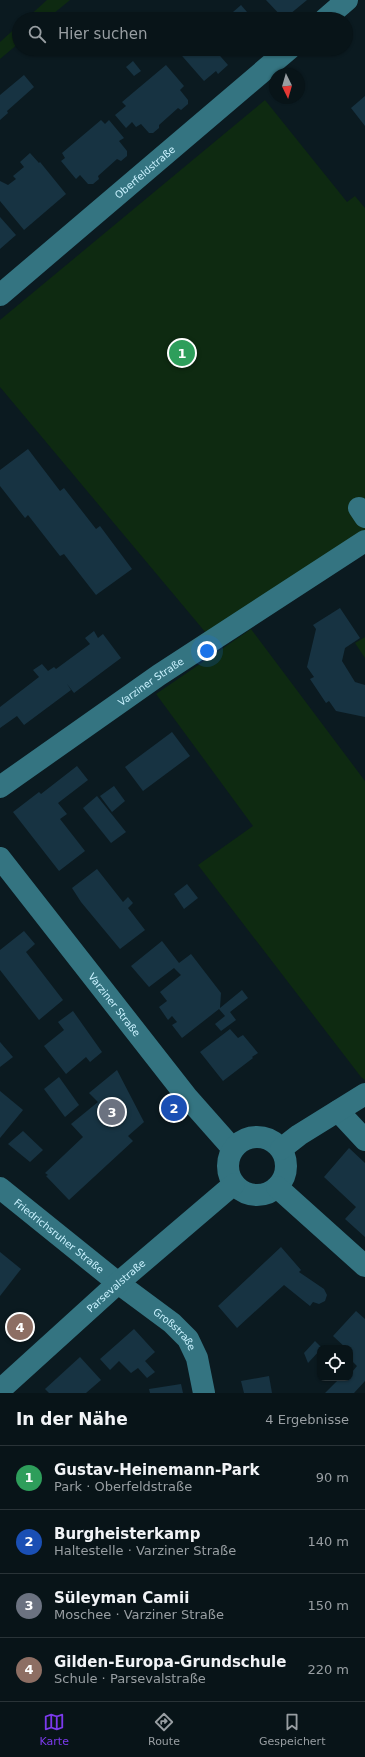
<!DOCTYPE html>
<html lang="de">
<head>
<meta charset="utf-8">
<style>
	:root { --surface:#081418; --page:#111d21; --text:#f1f3f6; --muted:#989ea2; --line:#293337; --accent:#7c3aed }
	body { margin:0; font-family:"DejaVu Sans",sans-serif; background:var(--page); color:var(--text) }
	.controls { position:absolute; right:12px; bottom:12px; display:grid; overflow:hidden; border-radius:8px; box-shadow:0 1px 3px #0004 }
	.controls button { width:36px; height:36px; display:grid; place-items:center; padding:0; border:0; border-bottom:1px solid var(--line); background:var(--surface); color:var(--text); font:20px sans-serif }
	.compass { position:absolute; left:269px; top:68px; width:36px; height:36px; border-radius:50%; background:var(--surface); box-shadow:0 1px 3px #0004; rotate:175deg }
	.you { position:absolute; left:207px; top:651px; width:14px; height:14px; margin:-10px; border:3px solid #fff; border-radius:50%; background:#1a73e8; box-shadow:0 0 0 6px #1a73e833 }
	.badge { display:grid; place-items:center; width:26px; height:26px; border-radius:50%; background:var(--accent); color:#fff; font-size:13px; font-weight:700 }
	.pin { position:absolute; translate:-50% -50%; border:2px solid #fff; box-shadow:0 1px 4px #0006 }
	.list { margin:0; padding:0; list-style:none }
	h2 { display:flex; justify-content:space-between; align-items:center; height:52px; margin:0; padding:0 16px; font-size:17px }
	h2 small { font-size:13px; font-weight:400; color:var(--muted) }
	.list li { display:grid; grid-template-columns:26px 1fr auto; gap:12px; align-items:center; box-sizing:border-box; height:64px; padding:0 16px; border-top:1px solid var(--line) }
	.list b { display:block; font-size:15px; white-space:nowrap }
	.list p { margin:0; font-size:13px; white-space:nowrap; color:var(--muted) }
	.list em { font-size:13px; font-style:normal; color:var(--muted) }
	.icon { flex:none; width:22px; height:22px; fill:none; stroke:currentColor; stroke-width:2; stroke-linecap:round; stroke-linejoin:round }
	.map { position:relative; flex:none; width:365px; height:1393px; overflow:hidden }
	.search { position:absolute; background:var(--surface); box-shadow:0 1px 3px #0004; left:12px; right:12px; top:12px; height:44px; display:flex; align-items:center; gap:10px; box-sizing:border-box; padding:0 14px; border-radius:22px; color:var(--muted); font-size:15px }
	.sheet { height:308px; background:var(--surface) }
	nav { display:flex; justify-content:space-around; align-items:center; box-sizing:border-box; height:56px; border-top:1px solid var(--line); background:var(--surface); font-size:11px; color:var(--muted) }
	nav a { display:grid; justify-items:center; gap:2px }
	nav .on { color:var(--accent) }
	.map>svg:first-child { display:block }
</style>
</head>
<body>
<div class="map">
<svg width="365" height="1393" viewBox="0 0 365 1393">
	<rect width="100%" height="100%" fill="#0b1a20"/>
	<g fill="#0e2a11">
		<polygon points="47,0 70,0 47,19 26,19"/>
		<polygon points="19,25 19,43 0,59 0,42"/>
		<polygon points="265,100 347,202 355,196 365,208 365,536 206,633 0,387 0,320"/>
		<polygon points="251,629 365,781 365,1080 361,1077 198,865 253,826 156,694"/>
		<polygon points="365,637 365,658 355,643"/>
	</g>
	<g fill="#173342">
		<polygon points="266,0 307,0 284,19"/>
		<polygon points="241,5 253,19 225,19"/>
		<polygon points="176,49 214,49 228,65 218,74 216,71 204,81"/>
		<polygon points="133,61 141,71 134,76 126,67"/>
		<polygon points="166,65 184,86 180,90 188,100 188,104 181,110 178,108 159,125 159,128 153,133 149,133 141,124 136,127 132,122 126,128 115,115 126,106 122,102"/>
		<polygon points="24,75 34,87 7,111 8,113 0,120 0,95"/>
		<polygon points="365,96 365,126 351,108"/>
		<polygon points="101,120 105,124 109,120 124,138 119,141 127,151 127,156 121,161 117,159 98,176 99,179 93,184 88,184 80,175 76,179 61,161 65,158 62,153"/>
		<polygon points="30,153 39,163 40,162 66,194 24,230 0,201 0,181 8,185 16,179 13,176 24,167 20,162"/>
		<polygon points="0,217 16,235 0,249"/>
		<polygon points="28,449 60,491 64,488 96,529 100,526 132,569 96,595 64,554 60,556 28,515 25,518 0,486 0,470"/>
		<polygon points="340,608 360,638 345,648 342,661 355,682 365,685 365,717 336,711 329,701 326,703 310,679 314,677 307,667 316,629 313,625"/>
		<polygon points="94,631 98,638 103,634 121,658 74,693 67,684 71,690 24,725 17,716 0,728 0,707 39,677 33,670 42,664 48,671 54,667 56,669 90,644 85,638"/>
		<polygon points="172,732 190,756 143,791 125,767"/>
		<polygon points="77,766 88,780 58,803 67,814 60,819 85,851 59,871 13,812 39,792 41,794"/>
		<polygon points="114,786 125,801 112,812 100,796"/>
		<polygon points="97,796 126,832 111,843 83,808"/>
		<polygon points="97,869 123,902 128,897 133,903 128,908 145,930 120,949 81,902 72,888"/>
		<polygon points="187,884 198,898 184,909 174,894"/>
		<polygon points="24,931 35,944 26,952 63,1000 39,1020 0,970 0,950"/>
		<polygon points="162,941 179,963 191,954 221,993 220,1008 242,990 248,998 230,1012 236,1020 221,1031 215,1024 225,1016 219,1009 182,1038 172,1025 177,1022 172,1016 168,1020 159,1007 167,1001 160,992 181,975 174,968 149,987 131,966"/>
		<polygon points="73,1011 102,1052 90,1062 86,1057 66,1074 44,1046 64,1030 58,1022"/>
		<polygon points="230,1029 238,1038 243,1035 258,1053 252,1057 253,1058 223,1081 200,1052"/>
		<polygon points="0,1042 13,1057 0,1067"/>
		<polygon points="117,1070 144,1122 128,1136 133,1141 69,1200 46,1176 48,1175 45,1173 83,1137 71,1124 98,1102 89,1093"/>
		<polygon points="59,1077 79,1105 65,1117 44,1089"/>
		<polygon points="0,1091 23,1110 0,1138"/>
		<polygon points="23,1131 43,1150 30,1162 8,1144"/>
		<polygon points="349,1148 365,1163 365,1237 345,1219 356,1207 324,1177"/>
		<polygon points="281,1247 301,1270 299,1272 324,1289 327,1295 325,1301 319,1304 313,1302 310,1306 284,1285 237,1328 218,1306"/>
		<polygon points="0,1252 21,1269 0,1296"/>
		<polygon points="356,1311 365,1319 365,1381 354,1393 325,1393 340,1378 350,1378 350,1371 352,1372 357,1366 350,1359 350,1348 346,1348 333,1336"/>
		<polygon points="134,1329 155,1352 145,1361 155,1372 147,1378 138,1368 131,1373 119,1361 110,1370 100,1359"/>
		<polygon points="315,1341 322,1348 308,1363 304,1353"/>
		<polygon points="80,1357 101,1380 86,1393 49,1393 45,1389"/>
		<polygon points="269,1376 272,1393 244,1393 241,1381"/>
		<polygon points="181,1384 183,1393 150,1393 149,1389"/>
	</g>
	<g fill="none" stroke-linecap="round" stroke-linejoin="round">
		<g stroke="#347481" stroke-width="22">
			<polyline points="325,19 347,0"/>
			<path id="s1" d="M0 295 289 49"/>
			<polyline points="359,508 365,517"/>
			<path id="s2" d="M0 787 159 675 365 541"/>
			<path id="s3" d="M0 858 187 1097 233 1149"/>
			<polyline points="338,1111 365,1140"/>
			<circle cx="257" cy="1166" r="29"/>
			<polyline points="281,1149 299,1135 365,1094"/>
			<polyline points="277,1187 365,1266"/>
			<path id="s4" d="M0 1188 118 1283 172 1323 188 1339 197 1358 204 1393"/>
			<path id="s5" d="M0 1390 118 1283 234 1184"/>
		</g>
	</g>
	<g text-anchor="middle" stroke-width="3" stroke-linejoin="round" paint-order="stroke">
		<g font-size="10" fill="#caf2ff" stroke="#0b1a20">
			<text dy="4" stroke="none"><textPath href="#s1" startOffset="190">Oberfeldstraße</textPath></text>
			<text dy="4" stroke="none"><textPath href="#s2" startOffset="184">Varziner Straße</textPath></text>
			<text dy="4" stroke="none"><textPath href="#s3" startOffset="186">Varziner Straße</textPath></text>
			<text dy="4" stroke="none"><textPath href="#s4" startOffset="76">Friedrichsruher Straße</textPath></text>
			<text dy="4" stroke="none"><textPath href="#s5" startOffset="156">Parsevalstraße</textPath></text>
			<text dy="4" stroke="none"><textPath href="#s4" startOffset="225">Großstraße</textPath></text>
		</g>
	</g>
</svg>
<div class="controls">
<button><svg class="icon" aria-label="locate" viewBox="0 0 24 24"><circle cx="12" cy="12" r="6"/><path d="M12 2v4M12 18v4M2 12h4M18 12h4"/></svg></button>
</div>
<svg class="compass" viewBox="-18 -18 36 36"><path d="M0-13l5 13h-10z" fill="#e53935"/><path d="M0 13l5-13h-10z" fill="#989ea2"/></svg>
<div class="you"></div>
<div class="pin badge" style="left:182px;top:353px;background:#2e9e5b">1</div>
<div class="pin badge" style="left:174px;top:1108px;background:#1a4fb4">2</div>
<div class="pin badge" style="left:112px;top:1112px;background:#6b7280">3</div>
<div class="pin badge" style="left:20px;top:1327px;background:#8d6e63">4</div>
<div class="search"><svg class="icon" aria-label="search" viewBox="0 0 24 24"><circle cx="10" cy="10" r="6"/><path d="M15 15l6 6"/></svg>Hier suchen</div>
</div>
<section class="sheet">
<h2>In der Nähe<small>4 Ergebnisse</small></h2>
<ul class="list">
<li><span class="badge" style="background:#2e9e5b">1</span><div><b>Gustav-Heinemann-Park</b><p>Park · Oberfeldstraße</p></div><em>90 m</em></li>
<li><span class="badge" style="background:#1a4fb4">2</span><div><b>Burgheisterkamp</b><p>Haltestelle · Varziner Straße</p></div><em>140 m</em></li>
<li><span class="badge" style="background:#6b7280">3</span><div><b>Süleyman Camii</b><p>Moschee · Varziner Straße</p></div><em>150 m</em></li>
<li><span class="badge" style="background:#8d6e63">4</span><div><b>Gilden-Europa-Grundschule</b><p>Schule · Parsevalstraße</p></div><em>220 m</em></li>
</ul>
</section>
<nav>
<a class="on"><svg class="icon" aria-label="map" viewBox="0 0 24 24"><path d="M3 6l6-2 6 2 6-2v14l-6 2-6-2-6 2zM9 4v14M15 6v14"/></svg>Karte</a>
<a><svg class="icon" aria-label="directions" viewBox="0 0 24 24"><path d="M12 3l9 9-9 9-9-9zM9 14v-3h6M13 9l2 2-2 2"/></svg>Route</a>
<a><svg class="icon" aria-label="saved" viewBox="0 0 24 24"><path d="M7 4h10v16l-5-4-5 4z"/></svg>Gespeichert</a>
</nav>
</body>
</html>
